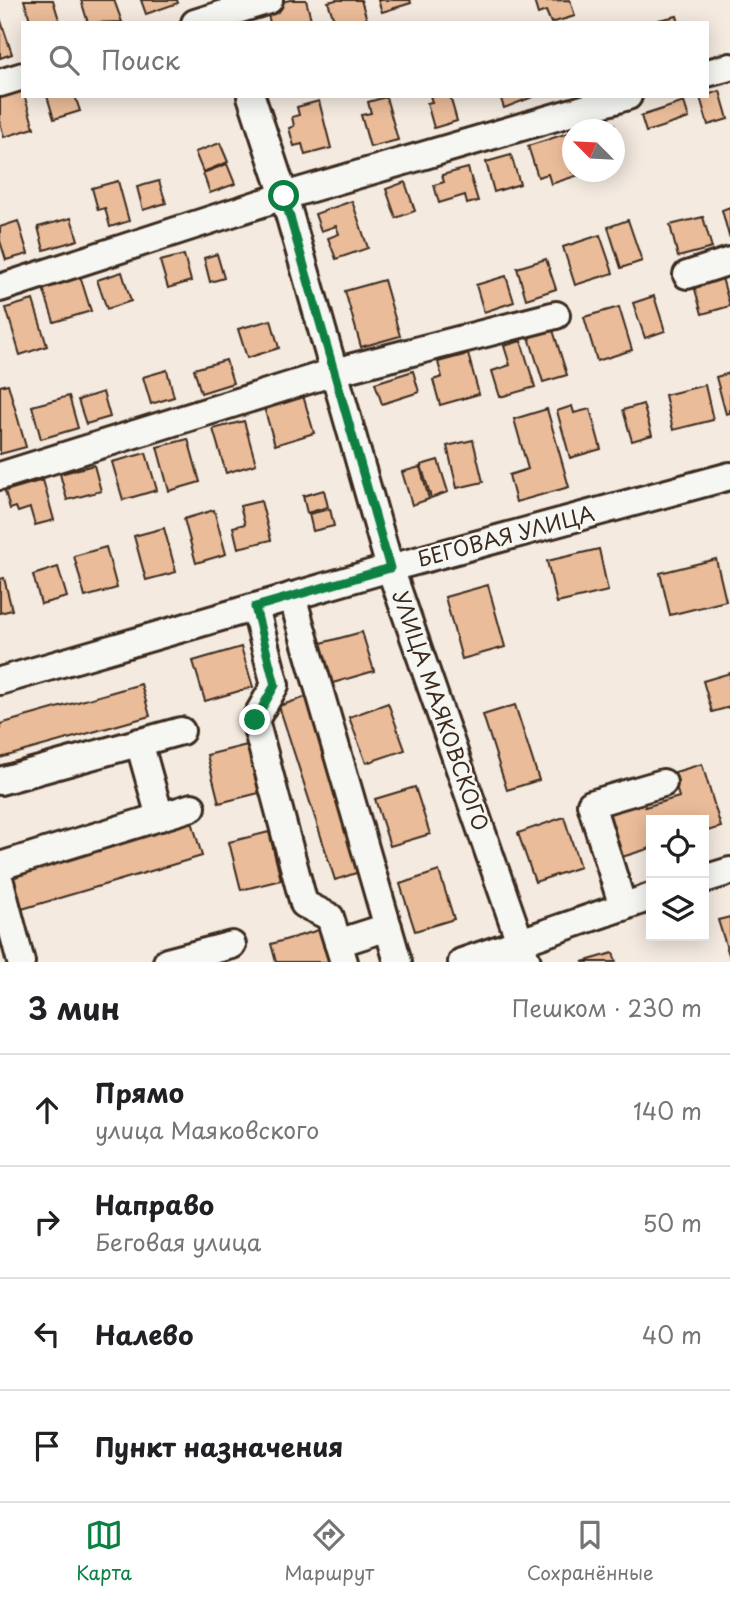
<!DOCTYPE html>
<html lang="ru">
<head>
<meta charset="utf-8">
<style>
	:root { --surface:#fff; --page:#f6f6f6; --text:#202124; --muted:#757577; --line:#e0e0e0; --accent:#0b8043 }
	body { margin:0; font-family:"Playpen Sans",sans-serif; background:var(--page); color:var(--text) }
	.controls { position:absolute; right:21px; bottom:21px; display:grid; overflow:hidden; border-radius:0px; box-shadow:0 4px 18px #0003 }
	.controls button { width:63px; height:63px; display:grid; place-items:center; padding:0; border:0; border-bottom:2px solid var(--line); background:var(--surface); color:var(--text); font:35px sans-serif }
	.compass { position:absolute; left:562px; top:119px; width:63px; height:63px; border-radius:50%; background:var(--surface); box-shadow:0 4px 18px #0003; rotate:294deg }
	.stop { position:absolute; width:21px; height:21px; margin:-16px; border:5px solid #0b8043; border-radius:50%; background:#fff }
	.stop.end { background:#0b8043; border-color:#fff; box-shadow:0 2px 7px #0008 }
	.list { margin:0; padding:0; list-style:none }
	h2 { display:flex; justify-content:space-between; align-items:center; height:91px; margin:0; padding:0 28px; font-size:30px }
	h2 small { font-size:23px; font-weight:400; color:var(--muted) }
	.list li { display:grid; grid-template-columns:46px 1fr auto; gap:21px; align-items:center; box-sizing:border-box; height:112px; padding:0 28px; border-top:2px solid var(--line) }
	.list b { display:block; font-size:26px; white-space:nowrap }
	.list p { margin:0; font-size:23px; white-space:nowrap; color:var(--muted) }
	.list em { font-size:23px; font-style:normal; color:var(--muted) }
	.icon { flex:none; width:38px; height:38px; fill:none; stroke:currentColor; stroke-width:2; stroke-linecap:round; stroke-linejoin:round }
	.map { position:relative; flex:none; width:730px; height:962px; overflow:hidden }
	.search { position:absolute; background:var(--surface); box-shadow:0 4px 18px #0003; left:21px; right:21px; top:21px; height:77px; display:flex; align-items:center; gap:18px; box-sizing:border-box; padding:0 24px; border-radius:0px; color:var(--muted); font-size:26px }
	.sheet { height:539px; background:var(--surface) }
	nav { display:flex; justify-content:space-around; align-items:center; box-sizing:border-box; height:98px; border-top:2px solid var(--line); background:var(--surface); font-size:19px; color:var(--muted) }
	nav a { display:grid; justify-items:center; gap:4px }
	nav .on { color:var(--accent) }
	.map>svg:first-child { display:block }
</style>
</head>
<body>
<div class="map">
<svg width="730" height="962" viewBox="0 0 730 962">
	<rect width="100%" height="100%" fill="#f4eae0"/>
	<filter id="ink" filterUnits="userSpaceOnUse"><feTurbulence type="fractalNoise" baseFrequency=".0143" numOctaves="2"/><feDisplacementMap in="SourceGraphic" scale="14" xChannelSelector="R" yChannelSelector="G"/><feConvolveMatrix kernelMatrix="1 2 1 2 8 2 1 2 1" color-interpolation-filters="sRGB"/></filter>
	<g filter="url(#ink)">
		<g fill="#eabc9a" stroke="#3b2a1e" stroke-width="2">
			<polygon points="24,0 53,0 60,23 31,23"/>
			<polygon points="81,0 114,0 122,22 88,23"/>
			<polygon points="141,0 177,0 178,3 146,14"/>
			<polygon points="290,0 306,0 312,23 270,23 266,6"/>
			<polygon points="336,0 361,0 368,23 335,23 328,2"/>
			<polygon points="378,0 410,0 411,3 382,12"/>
			<polygon points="570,0 575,16 551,23 546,11 538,14 534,1"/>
			<polygon points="677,16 679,23 658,23 658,20"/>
			<polygon points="0,18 12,54 0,58"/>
			<polygon points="23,91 34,128 4,137 0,122 0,98"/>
			<polygon points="720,91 728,119 708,125 700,97"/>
			<polygon points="47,96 75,96 80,111 54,119"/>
			<polygon points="430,96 450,96 457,121 434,128 427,103 432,102"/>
			<polygon points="500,96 535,96 504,108"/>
			<polygon points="386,97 398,140 370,147 361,115 371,113 368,102"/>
			<polygon points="319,101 331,148 305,155 302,144 294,146 289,128 294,126 292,117 299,115 297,107"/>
			<polygon points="684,102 689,118 646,132 641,116"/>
			<polygon points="614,124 622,153 614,155 614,130 594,130"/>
			<polygon points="571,132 572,172 585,173 551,184 548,174 538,177 528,146"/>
			<polygon points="220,143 228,162 203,172 195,152"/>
			<polygon points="511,155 520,184 494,192 486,162"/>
			<polygon points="227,164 235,184 210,193 203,173"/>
			<polygon points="468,168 478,201 467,204 465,195 439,203 434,185 444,182 442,175"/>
			<polygon points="118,181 129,221 110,227 105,208 98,210 92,188"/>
			<polygon points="159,181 166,203 143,210 137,187"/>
			<polygon points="405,182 415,211 396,218 386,189"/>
			<polygon points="352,201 368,248 336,259 328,238 339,234 336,226 321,231 315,214"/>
			<polygon points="730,207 730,235 729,236 722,210"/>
			<polygon points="703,217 712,248 678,257 670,225"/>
			<polygon points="71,218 78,240 44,250 38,227"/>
			<polygon points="628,220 642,261 621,268 608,227"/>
			<polygon points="18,221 28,254 6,260 0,241 0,227"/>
			<polygon points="600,235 613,273 575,285 563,247"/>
			<polygon points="217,254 224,278 210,282 204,258"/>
			<polygon points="184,255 191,281 168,288 160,261"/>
			<polygon points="546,259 556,289 526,299 517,268"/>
			<polygon points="122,272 131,301 107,309 97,280"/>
			<polygon points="80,276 91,311 54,322 43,288"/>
			<polygon points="506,276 514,302 484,312 476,285"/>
			<polygon points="722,278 730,306 702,314 694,286"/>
			<polygon points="384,280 400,336 361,347 345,291"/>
			<polygon points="654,296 665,331 645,338 633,303"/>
			<polygon points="33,300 47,346 20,355 6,308"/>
			<polygon points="619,307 632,350 597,361 584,317"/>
			<polygon points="271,320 279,348 247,358 238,329"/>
			<polygon points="553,330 567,375 543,382 529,337"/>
			<polygon points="521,341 535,387 500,397 492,371 510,365 504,346"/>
			<polygon points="468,354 479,394 440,405 433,380 442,377 438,362"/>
			<polygon points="226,360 233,383 201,393 194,369"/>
			<polygon points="167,370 174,397 151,404 143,377"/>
			<polygon points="413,371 419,392 382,404 375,383"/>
			<polygon points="730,373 730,413 726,414 716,377"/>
			<polygon points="8,384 26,447 0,454 0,386"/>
			<polygon points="705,385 713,420 673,430 665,395"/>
			<polygon points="103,392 110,417 86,424 78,400"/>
			<polygon points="302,392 314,433 275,445 263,404"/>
			<polygon points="69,396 78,428 41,439 32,406"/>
			<polygon points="643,404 652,435 632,441 623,410"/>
			<polygon points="572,406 574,413 590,409 601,449 570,458 557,411"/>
			<polygon points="547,409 569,487 516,502 509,475 528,469 514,419"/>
			<polygon points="244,421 256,464 226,473 213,429"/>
			<polygon points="188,439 200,482 169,491 157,447"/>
			<polygon points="473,440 483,482 457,488 447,446"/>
			<polygon points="146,453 157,490 123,500 112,462"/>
			<polygon points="438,460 448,492 431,498 421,465"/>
			<polygon points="94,465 101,491 67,500 60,474"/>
			<polygon points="420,467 429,499 412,505 402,472"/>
			<polygon points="43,480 54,520 35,525 30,508 18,512 16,507 10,509 5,491"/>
			<polygon points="324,490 328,507 307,513 303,496"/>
			<polygon points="261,501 271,540 238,548 233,527 245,524 240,506"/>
			<polygon points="330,509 334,526 313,531 309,514"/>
			<polygon points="214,510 226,554 196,563 184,519"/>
			<polygon points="164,528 176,572 146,580 134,536"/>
			<polygon points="106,547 117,588 85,597 74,556"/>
			<polygon points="599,549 608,591 557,603 547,561"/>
			<polygon points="716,559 726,601 670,615 660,573"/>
			<polygon points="58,567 67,597 41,604 33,575"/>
			<polygon points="4,578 12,610 0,613 0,579"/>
			<polygon points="488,585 505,647 462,659 445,597"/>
			<polygon points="362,632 374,671 326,685 314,645"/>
			<polygon points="241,647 253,687 205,701 193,661"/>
			<polygon points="730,673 730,707 712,712 703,681"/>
			<polygon points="141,684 150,716 0,758 0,724"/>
			<polygon points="306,697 362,871 335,880 279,706"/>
			<polygon points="388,703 405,750 366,763 349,717"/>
			<polygon points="515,705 539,780 507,790 483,715"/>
			<polygon points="247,745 259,793 219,803 207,755"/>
			<polygon points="702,764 721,827 704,832 704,820 651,820 651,848 622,857 608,810 643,800 645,807 679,797 672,773"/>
			<polygon points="415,787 430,834 390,846 375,799"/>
			<polygon points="564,817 580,867 535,882 518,833"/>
			<polygon points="192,821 202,856 22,909 12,874"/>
			<polygon points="269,832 281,880 241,890 229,842"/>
			<polygon points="439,871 454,919 415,931 400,884"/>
			<polygon points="730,917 730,958 718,920"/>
			<polygon points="326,928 337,962 276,962 271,944"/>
			<polygon points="613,953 616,962 582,962"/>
		</g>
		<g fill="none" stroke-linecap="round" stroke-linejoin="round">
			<defs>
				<g id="minor">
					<polyline points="195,23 269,0"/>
					<polyline points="707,73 730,67"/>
					<polyline points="0,83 23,76"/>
					<polyline points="251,96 284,196 390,568 527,962"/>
					<polyline points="687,275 730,261"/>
					<polyline points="0,288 284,196 628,96"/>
					<polyline points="0,476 334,372 556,315"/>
					<polyline points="292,596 398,962"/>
					<polyline points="255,607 275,685 255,720 304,904 330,917 344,962"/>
					<polyline points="0,681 390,568 730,476"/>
					<polyline points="139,742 160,817"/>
					<polyline points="0,781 181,731"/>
					<polyline points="0,866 192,807"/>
					<polyline points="704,879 730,871"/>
					<polyline points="0,882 21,962"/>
					<polyline points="623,907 591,804 663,783"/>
					<polyline points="338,943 388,927"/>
					<polyline points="167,962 232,945"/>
					<polyline points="462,962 651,897"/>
				</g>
			</defs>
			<use href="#minor" stroke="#3b2a1e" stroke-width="32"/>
			<use href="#minor" stroke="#f6f6f2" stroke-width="26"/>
		</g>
	</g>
	<g fill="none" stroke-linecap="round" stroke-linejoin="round" filter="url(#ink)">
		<polyline stroke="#0b8043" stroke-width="9" points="255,720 275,685 255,607 390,568 284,196"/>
	</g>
	<g text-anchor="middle" stroke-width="5" stroke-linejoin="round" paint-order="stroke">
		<g font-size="21" fill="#3b2a1e" stroke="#f6f6f2">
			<text transform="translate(506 537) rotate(-15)" y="7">БЕГОВАЯ УЛИЦА</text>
			<text transform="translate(440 711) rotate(71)" y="7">УЛИЦА МАЯКОВСКОГО</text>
		</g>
	</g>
</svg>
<div class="controls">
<button><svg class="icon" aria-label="locate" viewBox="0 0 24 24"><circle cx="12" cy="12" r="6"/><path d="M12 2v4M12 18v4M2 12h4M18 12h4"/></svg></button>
<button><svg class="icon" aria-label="layers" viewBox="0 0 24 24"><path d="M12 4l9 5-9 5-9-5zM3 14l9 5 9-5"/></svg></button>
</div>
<svg class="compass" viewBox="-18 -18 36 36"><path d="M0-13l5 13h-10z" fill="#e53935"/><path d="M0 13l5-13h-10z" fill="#757577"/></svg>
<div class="stop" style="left:284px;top:196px"></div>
<div class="stop end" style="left:255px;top:720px"></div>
<div class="search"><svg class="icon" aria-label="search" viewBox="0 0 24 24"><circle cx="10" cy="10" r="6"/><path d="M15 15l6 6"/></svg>Поиск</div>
</div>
<section class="sheet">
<h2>3 мин<small>Пешком · 230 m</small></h2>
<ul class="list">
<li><svg class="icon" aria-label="ahead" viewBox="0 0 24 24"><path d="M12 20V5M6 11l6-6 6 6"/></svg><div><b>Прямо</b><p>улица Маяковского</p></div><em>140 m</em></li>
<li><svg class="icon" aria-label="right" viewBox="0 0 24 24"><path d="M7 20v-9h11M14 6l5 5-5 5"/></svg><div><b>Направо</b><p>Беговая улица</p></div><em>50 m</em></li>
<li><svg class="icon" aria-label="left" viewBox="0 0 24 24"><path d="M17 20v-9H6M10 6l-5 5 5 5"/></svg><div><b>Налево</b></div><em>40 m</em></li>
<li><svg class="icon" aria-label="arrive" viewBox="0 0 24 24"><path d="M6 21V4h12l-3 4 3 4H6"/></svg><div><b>Пункт назначения</b></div></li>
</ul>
</section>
<nav>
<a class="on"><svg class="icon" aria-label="map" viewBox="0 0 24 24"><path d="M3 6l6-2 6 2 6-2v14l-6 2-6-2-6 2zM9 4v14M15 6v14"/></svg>Карта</a>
<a><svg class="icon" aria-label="directions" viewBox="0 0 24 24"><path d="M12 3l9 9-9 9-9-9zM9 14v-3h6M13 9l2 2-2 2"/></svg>Маршрут</a>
<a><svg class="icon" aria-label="saved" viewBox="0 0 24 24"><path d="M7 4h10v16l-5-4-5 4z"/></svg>Сохранённые</a>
</nav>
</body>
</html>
